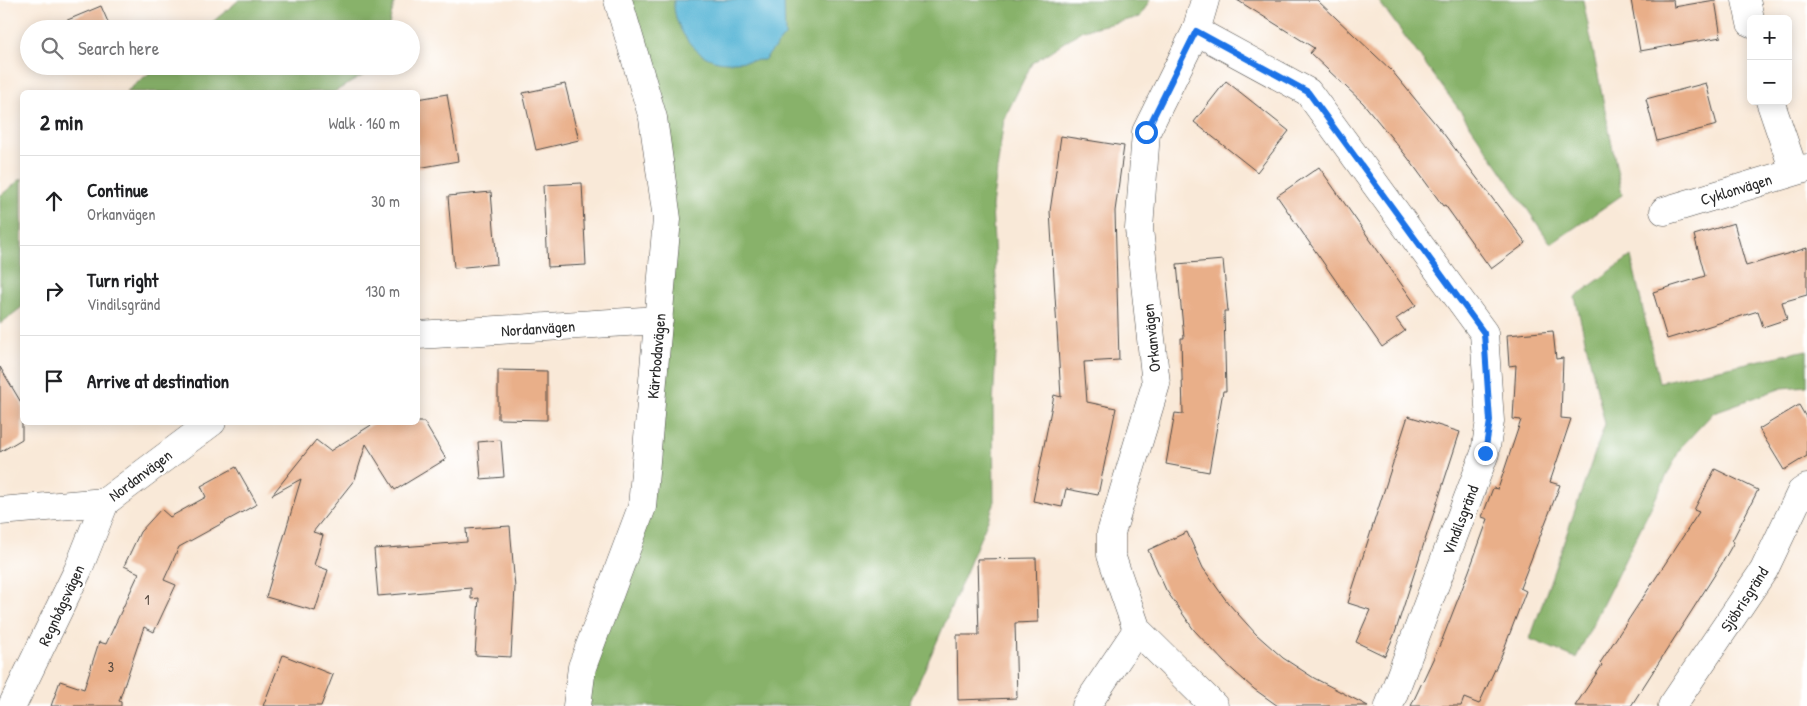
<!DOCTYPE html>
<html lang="en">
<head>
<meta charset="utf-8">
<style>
	:root { --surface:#fff; --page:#f6f6f6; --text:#202124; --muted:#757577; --line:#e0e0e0 }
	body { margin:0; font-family:"Patrick Hand",sans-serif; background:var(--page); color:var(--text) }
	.controls { position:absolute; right:15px; top:15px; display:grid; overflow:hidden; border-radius:8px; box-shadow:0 2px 12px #0003 }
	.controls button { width:45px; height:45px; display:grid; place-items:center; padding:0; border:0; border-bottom:1px solid var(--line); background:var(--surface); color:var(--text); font:25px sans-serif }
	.stop { position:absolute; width:15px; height:15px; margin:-11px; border:4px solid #1a73e8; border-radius:50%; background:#fff }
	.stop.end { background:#1a73e8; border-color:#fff; box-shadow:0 1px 5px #0008 }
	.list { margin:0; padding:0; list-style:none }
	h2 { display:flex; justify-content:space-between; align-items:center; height:65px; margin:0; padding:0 20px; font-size:21px }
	h2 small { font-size:16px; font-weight:400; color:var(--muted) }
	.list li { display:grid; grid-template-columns:32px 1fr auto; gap:15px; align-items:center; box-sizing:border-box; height:90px; padding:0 20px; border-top:1px solid var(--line) }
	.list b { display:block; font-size:19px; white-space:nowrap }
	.list p { margin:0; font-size:16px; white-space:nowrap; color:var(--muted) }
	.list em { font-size:16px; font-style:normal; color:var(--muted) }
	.icon { flex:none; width:28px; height:28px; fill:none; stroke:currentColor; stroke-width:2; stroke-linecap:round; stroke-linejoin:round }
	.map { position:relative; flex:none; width:1807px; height:706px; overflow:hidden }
	.search { position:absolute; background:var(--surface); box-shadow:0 2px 12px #0003; left:20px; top:20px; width:400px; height:55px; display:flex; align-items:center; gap:12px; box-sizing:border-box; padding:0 18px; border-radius:28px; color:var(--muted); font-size:19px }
	.panel { position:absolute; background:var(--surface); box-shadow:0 2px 12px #0003; left:20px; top:90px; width:400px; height:335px; border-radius:8px }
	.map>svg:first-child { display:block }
</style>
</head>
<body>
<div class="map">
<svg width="1807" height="706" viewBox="0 0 1807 706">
	<rect width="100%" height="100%" fill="#fff"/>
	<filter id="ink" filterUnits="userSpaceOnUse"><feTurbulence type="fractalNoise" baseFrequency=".02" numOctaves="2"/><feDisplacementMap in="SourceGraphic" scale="10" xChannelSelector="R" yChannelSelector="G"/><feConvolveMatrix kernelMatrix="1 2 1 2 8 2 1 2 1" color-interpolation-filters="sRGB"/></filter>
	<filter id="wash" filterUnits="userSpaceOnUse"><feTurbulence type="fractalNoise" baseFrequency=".0096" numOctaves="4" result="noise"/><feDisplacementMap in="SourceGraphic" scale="20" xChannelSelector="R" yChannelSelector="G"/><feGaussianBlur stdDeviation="1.12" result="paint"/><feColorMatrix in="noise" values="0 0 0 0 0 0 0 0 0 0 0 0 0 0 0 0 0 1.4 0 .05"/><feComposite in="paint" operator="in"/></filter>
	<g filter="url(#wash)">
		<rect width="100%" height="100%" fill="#f9e9d8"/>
		<g fill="#88b26a" stroke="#5a6e4a">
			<polygon points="239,0 395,0 388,29 204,29"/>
			<polygon points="618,0 1150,0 1140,17 1083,30 1032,63 1004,119 992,206 998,317 993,405 994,505 939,637 908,706 577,706 642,507 667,219"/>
			<polygon points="1378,0 1583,0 1622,195 1551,244 1461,112"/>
			<polygon points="158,66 380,66 334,92 126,92"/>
			<polygon points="22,178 22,307 0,324 0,196"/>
			<polygon points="1631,256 1659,382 1807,350 1807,386 1782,388 1714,412 1681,447 1576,658 1530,639 1605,424 1575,297"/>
		</g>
		<path fill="#58b6d6" stroke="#427080" d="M674 0H784L785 36 764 60C750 60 732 64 718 61 693 57 672 24 674 0Z"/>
		<g id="blocks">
			<g fill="#e9af89">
				<polygon points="1237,0 1317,0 1392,71 1443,133 1526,243 1491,269 1445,205 1443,206 1408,158 1363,103 1310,53 1314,48"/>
				<polygon points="1631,0 1673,0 1674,7 1715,0 1721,37 1640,51"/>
				<polygon points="101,6 111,29 47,29 58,24"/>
				<polygon points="1226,81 1289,131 1257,172 1194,122"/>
				<polygon points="1706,83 1717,125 1657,141 1646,99"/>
				<polygon points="565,84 579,140 536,150 523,93"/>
				<polygon points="447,94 458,161 418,168 418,99"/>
				<polygon points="1061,136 1124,146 1115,211 1119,360 1084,362 1087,402 1116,408 1098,495 1066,489 1062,507 1033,501 1054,395 1061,397 1050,211"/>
				<polygon points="1319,167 1416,305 1396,319 1405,331 1382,347 1277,196"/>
				<polygon points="582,183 586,265 548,267 544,185"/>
				<polygon points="491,192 497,264 454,268 448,196"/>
				<polygon points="1734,223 1746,266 1807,248 1807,295 1782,302 1787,319 1763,327 1758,311 1667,339 1653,292 1705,276 1694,235"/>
				<polygon points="1223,260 1228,311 1224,311 1226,391 1223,391 1209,472 1166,464 1175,413 1183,414 1181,338 1184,338 1177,264"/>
				<polygon points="1553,331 1556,359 1563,358 1561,418 1571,419 1550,482 1560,485 1520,588 1526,591 1502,654 1479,704 1464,698 1461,706 1411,706 1442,640 1469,571 1488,519 1482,517 1493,488 1498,489 1521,420 1513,419 1516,365 1509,366 1507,335"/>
				<polygon points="0,367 22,404 22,439 0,452"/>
				<polygon points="498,370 547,371 547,420 498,419"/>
				<polygon points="1799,405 1807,419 1807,456 1784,470 1759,429"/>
				<polygon points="1408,416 1460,432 1395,633 1385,656 1356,642 1370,610 1348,603"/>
				<polygon points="376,422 424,422 446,459 395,490 366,444 355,479 313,532 323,535 314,565 328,570 315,611 266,597 301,479 272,495 316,440 330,451"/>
				<polygon points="501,440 504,477 481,479 478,442"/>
				<polygon points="236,467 257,504 179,547 164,580 176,585 154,632 144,627 119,701 121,702 121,706 51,706 60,681 84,689 99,642 106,644 139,573 124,566 140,532 161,509 170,517 206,497 201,486"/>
				<polygon points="1715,469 1758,490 1732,541 1734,542 1721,565 1631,706 1575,706 1602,665 1600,663 1699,512 1694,510"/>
				<polygon points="510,526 515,588 511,657 475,655 479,598 471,599 471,588 378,596 374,549 467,542 466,529"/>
				<polygon points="1187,532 1203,568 1228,603 1256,634 1283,658 1314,678 1368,706 1278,706 1254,689 1225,663 1194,630 1166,590 1148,550"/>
				<polygon points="1036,558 1038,622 1015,623 1017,698 958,700 957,635 979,635 977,559"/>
				<polygon points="283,655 333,675 321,706 263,706"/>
			</g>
		</g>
	</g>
	<g filter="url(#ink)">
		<use href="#blocks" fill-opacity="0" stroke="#4a4845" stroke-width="1"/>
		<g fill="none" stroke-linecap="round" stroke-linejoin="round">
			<defs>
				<g id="minor">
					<polyline points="1205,0 1196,31 1146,132 1139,229 1156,384 1111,533 1111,555 1137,630 1214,706"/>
					<polyline points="1746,0 1751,23"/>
					<polyline points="1196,31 1308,92 1484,333 1490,421 1485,453 1389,706"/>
					<polyline points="1770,101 1794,171"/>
					<polyline points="1664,211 1807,168"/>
					<polyline points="418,335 659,320"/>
					<polyline points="0,511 105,502 212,422"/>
					<polyline points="12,706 78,570 105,502"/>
					<polyline points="577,706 582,667 642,507 667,219 653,118 618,0"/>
					<polyline points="1086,706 1137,630"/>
					<polyline points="1672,706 1764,570 1801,492 1807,488"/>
				</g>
			</defs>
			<use href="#minor" stroke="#4a4845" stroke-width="29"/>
			<use href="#minor" stroke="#fff" stroke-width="28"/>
		</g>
	</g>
	<g fill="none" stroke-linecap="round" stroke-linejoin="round" filter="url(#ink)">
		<polyline stroke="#1a73e8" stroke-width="6" points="1146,132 1196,31 1308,92 1484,333 1490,421 1485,453"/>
	</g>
	<g text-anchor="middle" stroke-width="5" stroke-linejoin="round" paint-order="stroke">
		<g font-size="14" fill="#5a4c42">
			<text x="147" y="605">1</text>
			<text x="111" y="672">3</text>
		</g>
		<g font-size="16" fill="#2b2b2b" stroke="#fff">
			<text transform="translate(1736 189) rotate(-17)" y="6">Cyklonvägen</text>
			<text transform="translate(538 328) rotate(-4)" y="6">Nordanvägen</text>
			<text transform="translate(1151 338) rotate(-96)" y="6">Orkanvägen</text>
			<text transform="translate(656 356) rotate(-85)" y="6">Kärrbodavägen</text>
			<text transform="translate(140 475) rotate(-37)" y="6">Nordanvägen</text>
			<text transform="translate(1460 520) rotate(-69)" y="6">Vindilsgränd</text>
			<text transform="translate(1744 599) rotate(-57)" y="6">Sjöbrisgränd</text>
			<text transform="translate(61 605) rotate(-65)" y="6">Regnbågsvägen</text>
		</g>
	</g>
</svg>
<div class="controls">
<button>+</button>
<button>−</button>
</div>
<div class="stop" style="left:1146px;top:132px"></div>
<div class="stop end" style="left:1485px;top:453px"></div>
<div class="search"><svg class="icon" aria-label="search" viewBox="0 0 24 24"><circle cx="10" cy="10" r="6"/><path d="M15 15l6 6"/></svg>Search here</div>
<section class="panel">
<h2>2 min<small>Walk · 160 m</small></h2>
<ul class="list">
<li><svg class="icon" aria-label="ahead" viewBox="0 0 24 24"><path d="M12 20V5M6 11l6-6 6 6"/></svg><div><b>Continue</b><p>Orkanvägen</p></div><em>30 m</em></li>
<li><svg class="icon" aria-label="right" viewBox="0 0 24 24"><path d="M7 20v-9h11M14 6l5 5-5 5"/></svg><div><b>Turn right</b><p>Vindilsgränd</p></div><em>130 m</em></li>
<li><svg class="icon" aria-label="arrive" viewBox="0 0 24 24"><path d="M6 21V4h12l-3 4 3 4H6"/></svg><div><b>Arrive at destination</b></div></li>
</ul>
</section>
</div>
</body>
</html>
